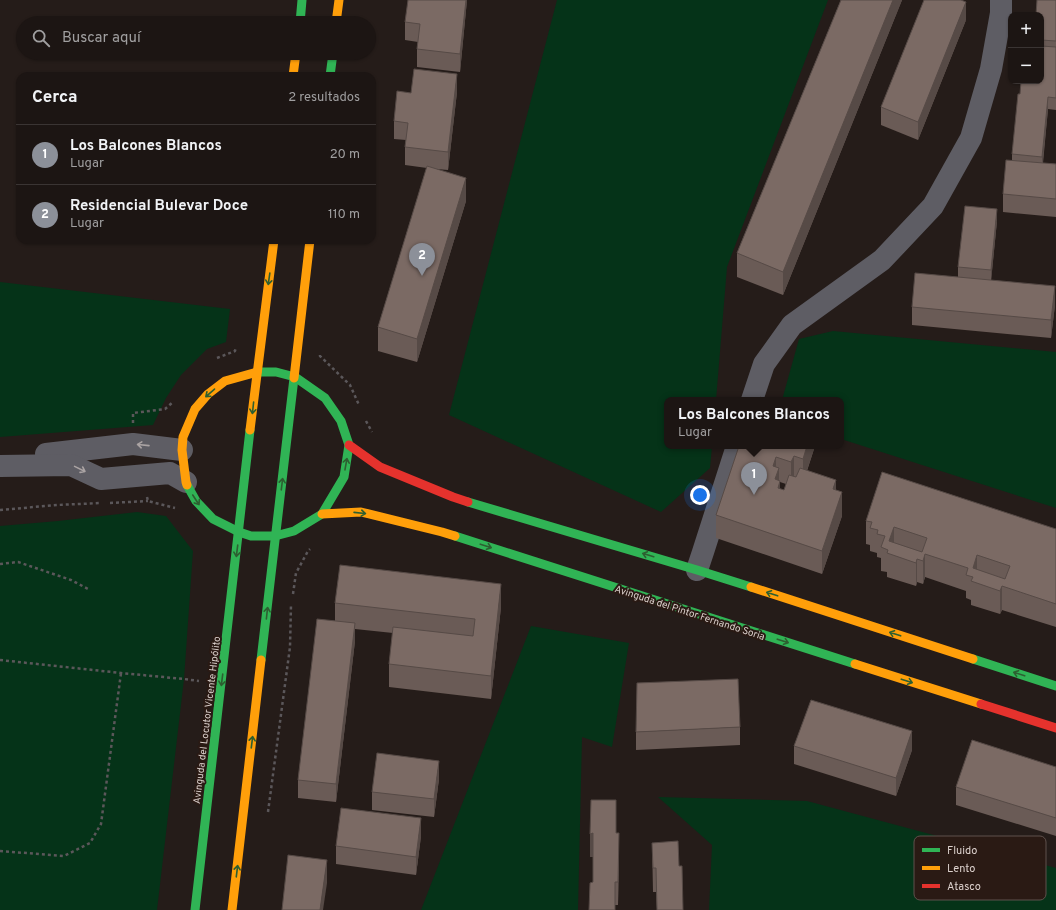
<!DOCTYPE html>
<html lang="es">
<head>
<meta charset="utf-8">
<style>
	:root { --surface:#1c1513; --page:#292221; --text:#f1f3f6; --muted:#a09fa0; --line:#3a3433; --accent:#8c9099 }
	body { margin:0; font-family:Overpass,sans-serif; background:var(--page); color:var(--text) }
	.controls { position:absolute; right:12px; top:12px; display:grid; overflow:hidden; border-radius:8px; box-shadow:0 1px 3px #0004 }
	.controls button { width:36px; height:36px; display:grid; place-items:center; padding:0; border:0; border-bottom:1px solid var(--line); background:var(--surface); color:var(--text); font:20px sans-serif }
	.you { position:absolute; left:700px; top:495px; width:14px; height:14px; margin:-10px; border:3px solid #fff; border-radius:50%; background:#1a73e8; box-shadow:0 0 0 6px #1a73e833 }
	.badge { display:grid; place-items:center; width:26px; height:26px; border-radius:50%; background:var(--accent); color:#fff; font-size:13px; font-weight:700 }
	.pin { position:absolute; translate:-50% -33px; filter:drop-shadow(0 1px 2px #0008) }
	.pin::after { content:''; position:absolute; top:21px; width:14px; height:12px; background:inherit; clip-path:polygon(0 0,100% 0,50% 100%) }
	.popup { position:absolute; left:664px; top:397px; width:180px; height:52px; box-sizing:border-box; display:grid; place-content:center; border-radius:8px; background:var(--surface); filter:drop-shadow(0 1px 3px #0005); font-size:13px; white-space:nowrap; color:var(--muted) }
	.popup b { font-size:15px; color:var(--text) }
	.popup::after { content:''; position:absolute; left:50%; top:100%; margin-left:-8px; border:8px solid transparent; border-top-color:var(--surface) }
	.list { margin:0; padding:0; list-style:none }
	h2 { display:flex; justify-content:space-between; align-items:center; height:52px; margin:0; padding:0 16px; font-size:17px }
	h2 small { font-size:13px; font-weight:400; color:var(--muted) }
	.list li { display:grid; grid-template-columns:26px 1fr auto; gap:12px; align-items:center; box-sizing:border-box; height:60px; padding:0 16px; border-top:1px solid var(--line) }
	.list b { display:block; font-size:15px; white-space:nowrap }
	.list p { margin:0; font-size:13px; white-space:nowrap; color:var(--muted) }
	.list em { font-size:13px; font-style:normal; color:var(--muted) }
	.icon { flex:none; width:22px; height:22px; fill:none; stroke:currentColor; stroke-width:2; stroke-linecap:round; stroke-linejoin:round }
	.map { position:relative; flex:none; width:1056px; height:910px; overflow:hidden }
	.search { position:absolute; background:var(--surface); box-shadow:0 1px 3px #0004; left:16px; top:16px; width:360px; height:44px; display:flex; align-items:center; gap:10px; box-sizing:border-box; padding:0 14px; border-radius:22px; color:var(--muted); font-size:15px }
	.panel { position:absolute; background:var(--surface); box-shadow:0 1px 3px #0004; left:16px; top:72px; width:360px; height:172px; border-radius:12px }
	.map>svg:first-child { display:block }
</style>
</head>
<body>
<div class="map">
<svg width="1056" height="910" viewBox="0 0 1056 910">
	<rect width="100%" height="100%" fill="#251c19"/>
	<g fill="#053318">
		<polygon points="557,0 828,0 727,267 716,400 667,400 667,446 712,446 710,468 661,512 449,415"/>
		<polygon points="0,282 230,309 226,342 207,349 181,375 166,398 153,425 0,437"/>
		<polygon points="833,331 1056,352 1056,508 841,439 841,400 782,400 799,339"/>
		<polygon points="137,512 166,516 193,551 184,679 157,910 0,910 0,526 58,521"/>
		<polygon points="531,626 629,643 612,747 582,737 578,910 421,910"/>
		<polygon points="658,797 807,801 1056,868 1056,910 709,910 712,845"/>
	</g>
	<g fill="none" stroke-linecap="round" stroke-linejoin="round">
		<g stroke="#5b575a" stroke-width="2.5" stroke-dasharray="3 3" stroke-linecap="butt">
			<polyline points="320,355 320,356 350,385 359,405"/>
			<polyline points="217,358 235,351 236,347"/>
			<polyline points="366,421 372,432"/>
			<polyline points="133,423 133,413 165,409 173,402"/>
			<polyline points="147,497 148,501 175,508"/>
			<polyline points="110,503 148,501"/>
			<polyline points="0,510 57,505 101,503"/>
			<polyline points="0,564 18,562 71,580 90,590"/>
			<polyline points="293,594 296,573 308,551 310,549"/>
			<polyline points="0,660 121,673 184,679 199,681"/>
			<polyline points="268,812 290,647 291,605"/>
			<polyline points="0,851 64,856 90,843 101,824 121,673"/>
		</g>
		<g stroke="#5e5d64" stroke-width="22">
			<polyline points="752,400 764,364 792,325 882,260 933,206 971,138 991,69 1001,13 1001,0"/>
			<polyline points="46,454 133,444 182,450"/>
			<polyline points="0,466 71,465 101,479 170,473 186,482"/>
			<polyline points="697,570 703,552 737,446"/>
		</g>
		<g stroke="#30b455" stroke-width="9">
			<polyline points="300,23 302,0"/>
			<polyline points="330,76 333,53"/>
			<polyline points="187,485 196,501 213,519 239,532 251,536 275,536 294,531 322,514 344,477 349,445 341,421 325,398 295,377 276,372 257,372"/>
			<polyline points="468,502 697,570 751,587"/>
			<polyline points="455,536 855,664"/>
			<polyline points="973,659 1056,686"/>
			<polyline points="261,660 294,378"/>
			<polyline points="195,910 250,430"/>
		</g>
		<g stroke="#ff9f0a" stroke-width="9">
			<polyline points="336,23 339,0"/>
			<polyline points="293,76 296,53"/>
			<polyline points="294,378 310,240"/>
			<polyline points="250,430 274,240"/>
			<polyline points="187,485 186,482 182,450 183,437 195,409 208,394 225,381 257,372"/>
			<polyline points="322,514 361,512 442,532 455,536"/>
			<polyline points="751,587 973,659"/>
			<polyline points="855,664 981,704"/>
			<polyline points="232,910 261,660"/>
		</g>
		<g stroke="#e5322d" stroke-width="9">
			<polyline points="349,445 380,467 453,497 468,502"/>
			<polyline points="981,704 1056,728"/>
		</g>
	</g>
	<g fill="#6a5b56" fill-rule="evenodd">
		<polygon points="467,0 460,72 417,67 417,49 418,42 405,40 405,22"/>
		<polygon points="841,0 902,0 783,295 737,277 737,253"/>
		<polygon points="1056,0 1056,110 1048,109 1043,163 1056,164 1056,217 1003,212 1003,194 1012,160 1012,154 1020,94 1041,81 1041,15"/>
		<polygon points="966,20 918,140 881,125 881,107"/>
		<polygon points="457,92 448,170 436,169 466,201 417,362 378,351 378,327 427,168 405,165 405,147 406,140 394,139 394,121 411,93"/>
		<polygon points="997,221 991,280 1055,305 1051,338 912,325 912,307 958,277 958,267"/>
		<path d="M739 446H815L807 471 836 490 842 516 822 574 716 538V515ZM780 482 786 484 784 490 780 489Z"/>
		<polygon points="866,521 1056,529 1056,632 1056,627 1002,610 1000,614 971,605 971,600 966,598 966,591 925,577 923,584 917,582 916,586 887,577 887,572 881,571 881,558 877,557 877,553 870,551 870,545 866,544"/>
		<polygon points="335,603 501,607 491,699 389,687 389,664 393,633 355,629 355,641 336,802 298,798 298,780 335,621"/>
		<polygon points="740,727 740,745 636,750 636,732"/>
		<polygon points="794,746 912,750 896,796 794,764"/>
		<polygon points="1056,767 1056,836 956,805 956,787"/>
		<polygon points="439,779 434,817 372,810 372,792"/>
		<polygon points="616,833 619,857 618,905 615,905 615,910 589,910 593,882 593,857 590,857"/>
		<polygon points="421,836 416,875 336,864 336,846"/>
		<polygon points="652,843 679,866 683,910 657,910 656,892 653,892"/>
	</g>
	<g fill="#564a46">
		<polygon points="466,0 467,0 460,72 460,54"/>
		<polygon points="893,0 902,0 783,295 783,272"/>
		<polygon points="966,2 966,20 918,140 918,122"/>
		<polygon points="457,74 457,92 448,170 448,152"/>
		<polygon points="1048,97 1048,109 1042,169 1042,157"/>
		<polygon points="466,178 466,201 417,362 417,339"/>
		<polygon points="997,209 997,221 991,282 991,270"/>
		<polygon points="1055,286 1055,305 1051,338 1051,320"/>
		<polygon points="807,446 815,446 803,482 803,459"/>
		<polygon points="794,456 794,479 791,485 791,462"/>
		<polygon points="776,457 776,477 779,468 779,485 780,481 780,505 773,466"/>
		<polygon points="836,480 836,504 833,489"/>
		<polygon points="842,492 842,516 822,574 822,551"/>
		<polygon points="894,527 894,551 889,541"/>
		<polygon points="925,554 925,577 923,584 923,561"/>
		<polygon points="977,555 977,578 973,568"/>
		<polygon points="917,559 917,582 916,586 916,563"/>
		<polygon points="501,584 501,607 491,699 491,676"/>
		<polygon points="1002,586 1002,610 1000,614 1000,591"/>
		<polygon points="355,623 355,641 336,802 336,784"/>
		<polygon points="912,731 912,750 896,796 896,778"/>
		<polygon points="439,761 439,779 434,817 434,799"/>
		<polygon points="421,818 421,836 416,875 416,857"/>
		<polygon points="593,833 593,857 590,857 590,834"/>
		<polygon points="619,833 619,857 618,905 618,882"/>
		<polygon points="327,860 327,883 323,910 320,910"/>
	</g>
	<g fill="#7b6a64" stroke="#564a46" fill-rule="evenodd">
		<polygon points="408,0 466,0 460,54 417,49 420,24 405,22"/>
		<polygon points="841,0 893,0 783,272 737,253"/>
		<polygon points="924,0 961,0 966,2 918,122 881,107"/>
		<polygon points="1037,0 1056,0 1056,41 1041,40 1041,15 1036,15"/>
		<polygon points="1041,46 1056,47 1056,98 1048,97 1042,157 1012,154 1018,94 1020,94 1021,81 1041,81"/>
		<polygon points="414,69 457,74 448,152 405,147 408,123 394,121 397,91 411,93"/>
		<polygon points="1006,160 1056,164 1056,199 1003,194"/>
		<polygon points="427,166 466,178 417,339 378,327"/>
		<polygon points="965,206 997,209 991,270 958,267"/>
		<polygon points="915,273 1055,286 1051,320 912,307"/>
		<polygon points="760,397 769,400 759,400"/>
		<polygon points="739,446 807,446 803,459 794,456 791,462 776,457 773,466 779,468 775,479 780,481 778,488 784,490 789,475 796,477 800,468 836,480 833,489 842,492 822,551 716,515"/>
		<path d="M882 472 1056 529V604L1002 586 1000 591 971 581 973 577 966 575 968 568 925 554 923 561 917 559 916 563 887 553 888 550 881 547 885 536 877 534 878 530 870 528 872 522 866 521ZM894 527 927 538 922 552 889 541ZM977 555 1010 566 1005 579 973 568Z"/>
		<polygon points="340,565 501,584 491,676 389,664 393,627 473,636 475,619 335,603"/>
		<polygon points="317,619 355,623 336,784 298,780"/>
		<polygon points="738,679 740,727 636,732 637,683"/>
		<polygon points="811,700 912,731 896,778 794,746"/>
		<polygon points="972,740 1056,767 1056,818 956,787"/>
		<polygon points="377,753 439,761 434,799 372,792"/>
		<polygon points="591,800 616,800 616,833 619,833 618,882 615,882 615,910 589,910 590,883 593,882 593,833 590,834"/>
		<polygon points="341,808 421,818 416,857 336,846"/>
		<polygon points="678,841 679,866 682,866 683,910 657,910 656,868 653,868 652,843"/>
		<polygon points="288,855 327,860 320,910 282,910"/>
	</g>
	<defs><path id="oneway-shaft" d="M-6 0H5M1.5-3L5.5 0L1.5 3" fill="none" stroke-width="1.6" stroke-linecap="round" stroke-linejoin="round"/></defs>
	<g stroke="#2d5f31">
		<use href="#oneway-shaft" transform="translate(269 279) rotate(98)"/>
		<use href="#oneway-shaft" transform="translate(210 393) rotate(139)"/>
		<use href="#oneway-shaft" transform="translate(253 408) rotate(96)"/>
		<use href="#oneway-shaft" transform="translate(346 464) rotate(-80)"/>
		<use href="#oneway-shaft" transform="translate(282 484) rotate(-83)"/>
		<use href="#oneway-shaft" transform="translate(196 500) rotate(57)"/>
		<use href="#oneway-shaft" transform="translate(360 513) rotate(6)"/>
		<use href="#oneway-shaft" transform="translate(486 546) rotate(18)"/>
		<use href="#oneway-shaft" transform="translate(237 551) rotate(97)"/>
		<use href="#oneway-shaft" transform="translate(648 555) rotate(-163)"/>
		<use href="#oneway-shaft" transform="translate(772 594) rotate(-162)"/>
		<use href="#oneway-shaft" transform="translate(267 613) rotate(-84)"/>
		<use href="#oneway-shaft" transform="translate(895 634) rotate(-162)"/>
		<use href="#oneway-shaft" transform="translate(783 641) rotate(18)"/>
		<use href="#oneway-shaft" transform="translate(1019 674) rotate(-162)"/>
		<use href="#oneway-shaft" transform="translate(222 680) rotate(97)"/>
		<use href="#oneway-shaft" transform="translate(907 681) rotate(18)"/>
		<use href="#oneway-shaft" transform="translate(252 742) rotate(-83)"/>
		<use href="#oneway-shaft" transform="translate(237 871) rotate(-83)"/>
	</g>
	<g stroke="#aaa3a3">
		<use href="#oneway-shaft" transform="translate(143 445) rotate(-174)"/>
		<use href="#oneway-shaft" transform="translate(80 469) rotate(26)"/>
	</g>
	<g text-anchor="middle" stroke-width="4" stroke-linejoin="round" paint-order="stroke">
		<g font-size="10" fill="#dcd1cd" stroke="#2a1a14">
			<text transform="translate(690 612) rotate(18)" y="4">Avinguda del Pintor Fernando Soria</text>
			<text transform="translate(206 720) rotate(-83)" y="4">Avinguda del Locutor Vicente Hipólito</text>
		</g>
	</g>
	<rect x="914" y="836" width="132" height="64" rx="6" fill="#2a1a14" stroke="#5f514c" stroke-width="1"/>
	<rect x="922" y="848" width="18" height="4" fill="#30b455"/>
	<rect x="922" y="866" width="18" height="4" fill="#ff9f0a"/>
	<rect x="922" y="884" width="18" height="4" fill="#e5322d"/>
	<g font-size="11" fill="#dcd1cd">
		<text x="947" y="854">Fluido</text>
		<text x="947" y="872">Lento</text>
		<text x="947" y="890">Atasco</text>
	</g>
</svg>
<div class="controls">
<button>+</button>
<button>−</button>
</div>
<div class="you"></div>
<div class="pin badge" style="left:754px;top:495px">1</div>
<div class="popup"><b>Los Balcones Blancos</b>Lugar</div>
<div class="pin badge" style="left:422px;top:276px">2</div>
<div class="search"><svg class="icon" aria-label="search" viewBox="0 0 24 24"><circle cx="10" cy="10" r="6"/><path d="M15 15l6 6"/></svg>Buscar aquí</div>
<section class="panel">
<h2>Cerca<small>2 resultados</small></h2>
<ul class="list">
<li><span class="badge">1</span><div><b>Los Balcones Blancos</b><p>Lugar</p></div><em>20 m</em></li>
<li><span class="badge">2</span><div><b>Residencial Bulevar Doce</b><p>Lugar</p></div><em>110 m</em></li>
</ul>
</section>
</div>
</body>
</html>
